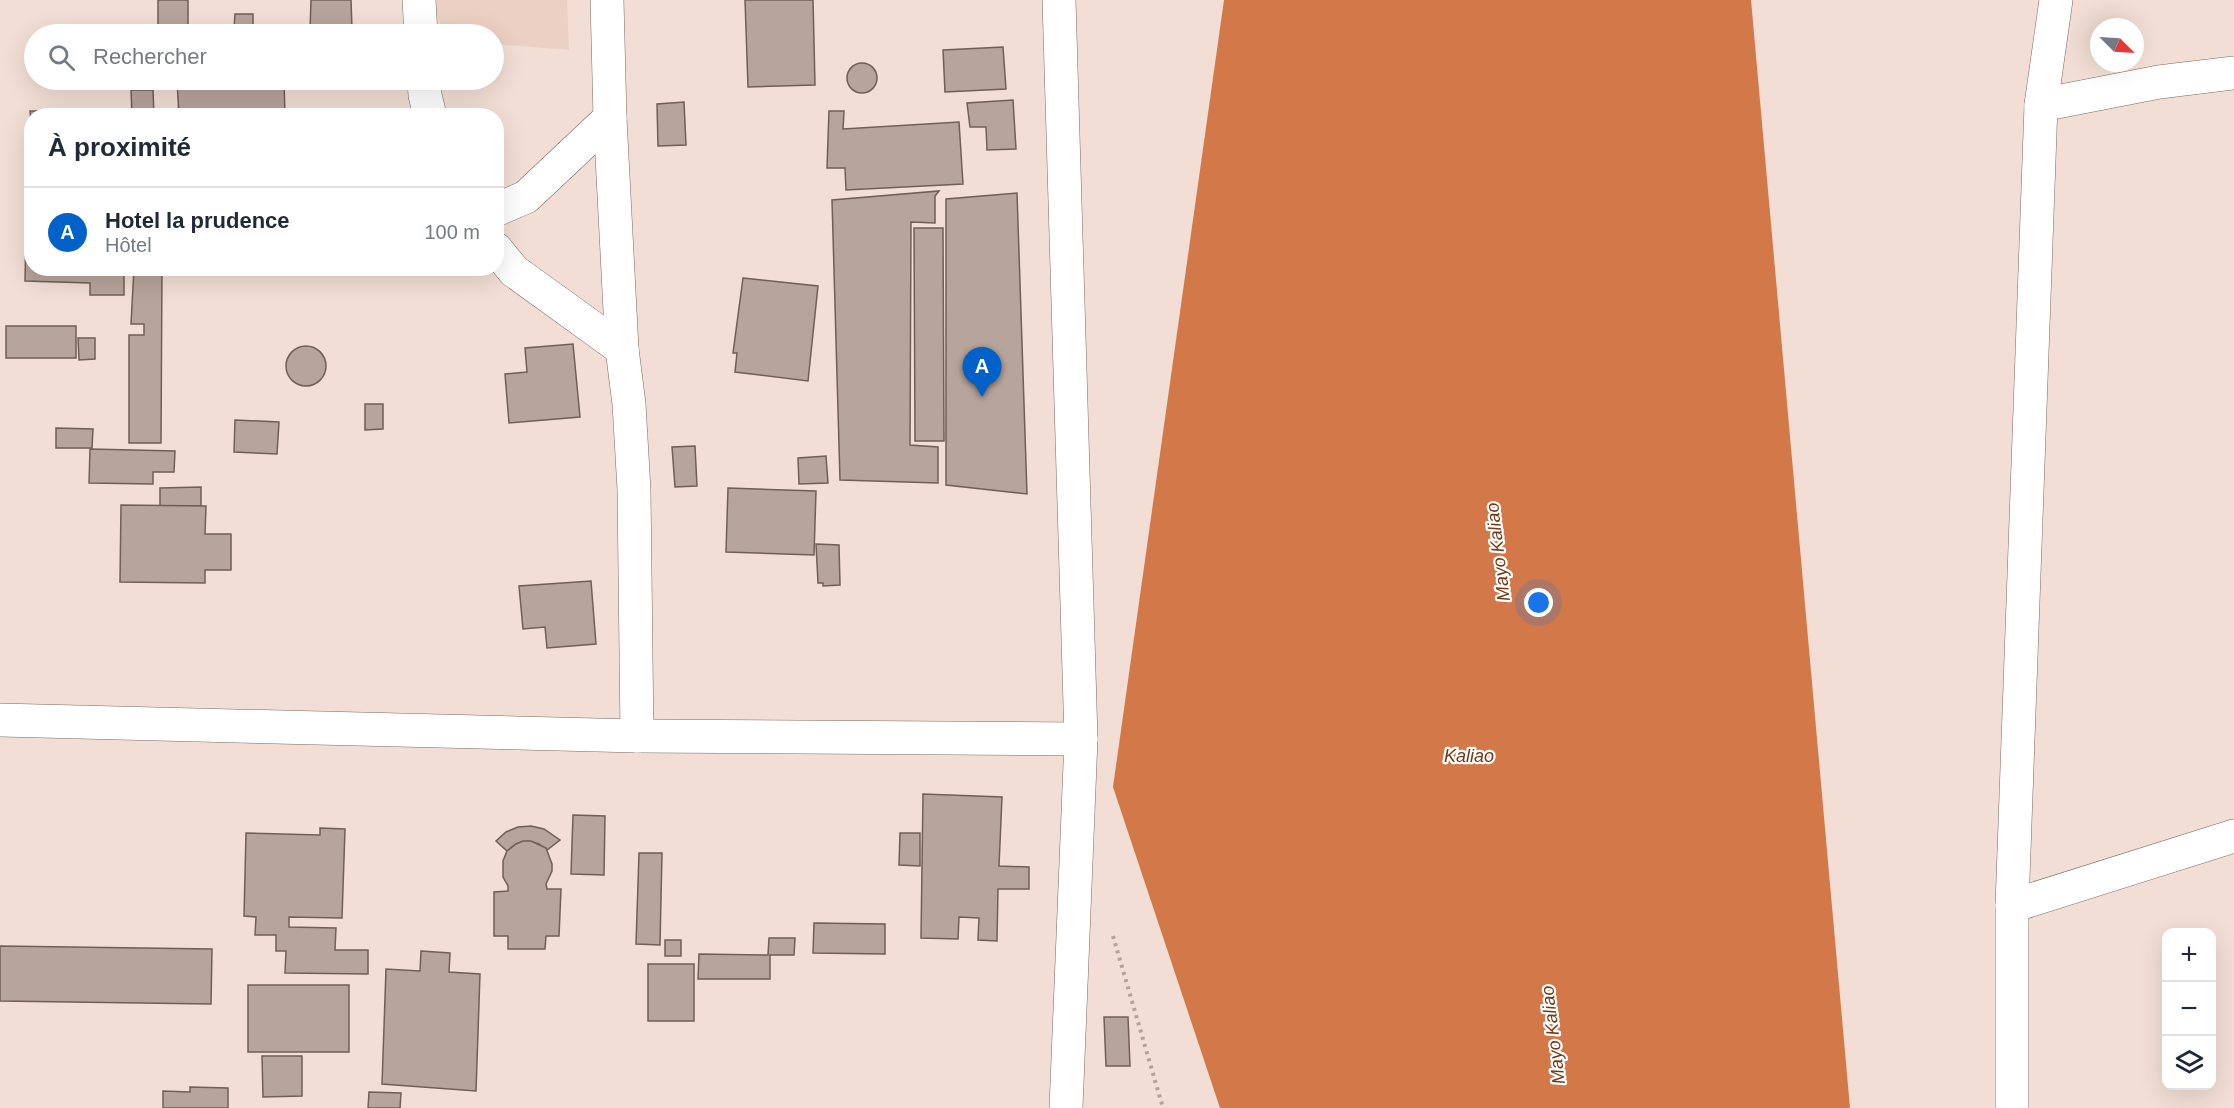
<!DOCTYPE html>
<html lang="fr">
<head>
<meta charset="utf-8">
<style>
	:root { --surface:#fff; --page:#f6f6f7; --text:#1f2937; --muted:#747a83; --line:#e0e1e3; --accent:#0061c9 }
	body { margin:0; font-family:Arial,sans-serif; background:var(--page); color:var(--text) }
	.controls { position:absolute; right:18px; bottom:18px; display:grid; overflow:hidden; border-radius:12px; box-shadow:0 6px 24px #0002 }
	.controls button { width:54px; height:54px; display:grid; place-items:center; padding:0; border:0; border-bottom:2px solid var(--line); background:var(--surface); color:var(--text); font:30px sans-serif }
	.compass { position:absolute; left:2090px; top:18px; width:54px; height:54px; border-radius:50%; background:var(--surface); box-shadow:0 6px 24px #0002; rotate:114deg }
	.you { position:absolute; left:1539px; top:603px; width:21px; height:21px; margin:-15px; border:4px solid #fff; border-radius:50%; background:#1a73e8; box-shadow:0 0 0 9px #1a73e833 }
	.badge { display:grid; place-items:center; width:39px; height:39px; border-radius:50%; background:var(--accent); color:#fff; font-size:20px; font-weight:700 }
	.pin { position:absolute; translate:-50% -50px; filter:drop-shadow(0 2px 3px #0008) }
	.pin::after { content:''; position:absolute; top:32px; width:21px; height:18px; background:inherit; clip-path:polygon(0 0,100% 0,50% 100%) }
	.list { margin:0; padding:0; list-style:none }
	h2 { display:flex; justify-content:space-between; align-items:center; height:78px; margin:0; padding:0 24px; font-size:26px }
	h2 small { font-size:20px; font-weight:400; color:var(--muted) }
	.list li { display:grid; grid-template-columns:39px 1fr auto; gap:18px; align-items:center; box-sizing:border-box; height:90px; padding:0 24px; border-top:2px solid var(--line) }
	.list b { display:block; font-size:22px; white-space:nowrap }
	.list p { margin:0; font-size:20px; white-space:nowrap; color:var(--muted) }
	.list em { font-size:20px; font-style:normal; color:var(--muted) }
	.icon { flex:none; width:33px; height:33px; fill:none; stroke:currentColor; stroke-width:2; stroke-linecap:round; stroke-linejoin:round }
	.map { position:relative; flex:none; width:2234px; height:1108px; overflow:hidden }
	.search { position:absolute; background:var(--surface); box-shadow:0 6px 24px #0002; left:24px; top:24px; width:480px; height:66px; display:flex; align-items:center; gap:15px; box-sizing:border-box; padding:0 21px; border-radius:33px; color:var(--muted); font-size:22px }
	.panel { position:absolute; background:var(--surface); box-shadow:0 6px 24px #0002; left:24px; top:108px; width:480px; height:168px; border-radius:24px }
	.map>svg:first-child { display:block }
</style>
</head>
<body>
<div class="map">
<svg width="2234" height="1108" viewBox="0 0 2234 1108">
	<rect width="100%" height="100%" fill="#f2ded4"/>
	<polygon fill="#ecd0c3" points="432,0 567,0 569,50 494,44 494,34 444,34"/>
	<polygon fill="#d37849" points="1224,0 1751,0 1850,1108 1220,1108 1113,787"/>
	<g fill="#b7a49b" stroke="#705f56" stroke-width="1.5">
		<rect x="158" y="0" width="30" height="26"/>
		<polygon points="311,0 351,0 352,29 377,30 376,34 191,34 191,27 234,28 235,14 253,14 253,27 274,28 274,33 286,33 286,30 310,31"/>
		<polygon points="745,0 813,0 815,85 748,87"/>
		<polygon points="1003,47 1006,89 945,92 943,50"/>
		<circle cx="862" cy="78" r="15"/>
		<polygon points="177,80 284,80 285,116 179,116"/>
		<polygon points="131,90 153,90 154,116 132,116"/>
		<polygon points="1013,100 1016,149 987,150 986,127 970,127 967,103"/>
		<polygon points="684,102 686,145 658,146 657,104"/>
		<polygon points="30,111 119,111 119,116 32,116 32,134"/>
		<polygon points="829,111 844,111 843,129 959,122 963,184 846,190 845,168 827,168"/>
		<polygon points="939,191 935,196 935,223 911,222 910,445 938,447 938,483 840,480 832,200"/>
		<polygon points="1017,193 1027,494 946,485 946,199"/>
		<polygon points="914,228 943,228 944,441 915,441"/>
		<polygon points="26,231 32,231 32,268 124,268 124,295 90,295 90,283 25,281"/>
		<polygon points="134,268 162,268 161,443 129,443 129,335 144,335 144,324 131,324"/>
		<polygon points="743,278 818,286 808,381 735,372 737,353 733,353"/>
		<rect x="6" y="326" width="70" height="32"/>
		<polygon points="78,338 95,338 95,359 79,360"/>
		<polygon points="573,344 580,417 509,423 505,374 527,372 525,348"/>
		<circle cx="306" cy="366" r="20"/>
		<polygon points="365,404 383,404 383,429 365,430"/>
		<polygon points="235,420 279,422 277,454 234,452"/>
		<polygon points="56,428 93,429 92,448 56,448"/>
		<polygon points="695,446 697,486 675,487 672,447"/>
		<polygon points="90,449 175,451 174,472 153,472 153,484 89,483"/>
		<polygon points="826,456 828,483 799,484 798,458"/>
		<polygon points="201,487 201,506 160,506 160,488"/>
		<polygon points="728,488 816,491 814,555 726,552"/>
		<polygon points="121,505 206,506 205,534 231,534 231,570 205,570 205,583 120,582"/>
		<polygon points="816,544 839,545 840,585 823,586 823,583 818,583"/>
		<polygon points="591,581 596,644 547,648 545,627 523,629 519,586"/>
		<polygon points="923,794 1002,797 999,866 1029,867 1029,889 998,889 997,941 978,940 979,918 959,917 958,939 921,938"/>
		<polygon points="573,815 605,816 604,875 571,874"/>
		<polygon points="531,826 544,829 560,840 547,850 539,844 528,841 516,844 507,851 496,841 506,832 518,827"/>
		<polygon points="320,828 345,829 342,918 289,917 289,927 336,928 335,950 368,950 368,974 285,973 286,951 276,951 276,935 255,935 256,917 244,916 246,833 320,835"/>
		<polygon points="900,833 920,833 920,866 899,865"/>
		<polygon points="523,841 531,841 546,848 552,864 552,871 546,884 547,889 561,889 559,936 546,936 545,949 508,949 508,936 494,936 494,892 508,891 508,886 503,877 503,861 507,851 516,844"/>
		<polygon points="639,853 662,853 660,945 636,944"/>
		<polygon points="814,923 885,924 885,954 813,953"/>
		<polygon points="769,938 795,938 794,955 770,955 770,979 698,979 699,954 768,955"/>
		<rect x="665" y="940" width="16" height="16"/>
		<polygon points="0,946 212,949 211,1004 0,1001"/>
		<polygon points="421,951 450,953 449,972 480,974 476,1091 382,1084 386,969 420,971"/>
		<rect x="648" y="964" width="46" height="57"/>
		<rect x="248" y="985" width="101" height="67"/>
		<polygon points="1104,1017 1128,1017 1130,1066 1106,1066"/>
		<polygon points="262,1056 302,1056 302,1096 263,1097"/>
		<polygon points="190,1087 228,1088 228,1108 163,1108 163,1091 190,1092"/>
		<polygon points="369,1092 401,1093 400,1108 368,1108"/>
	</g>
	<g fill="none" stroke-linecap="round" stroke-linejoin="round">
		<defs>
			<g id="minor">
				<polyline points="419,0 421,34"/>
				<polyline points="607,0 610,118 622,349 629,404 634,490 637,736"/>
				<polyline points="1059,0 1081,739 1066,1108"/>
				<polyline points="424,80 425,95 430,116"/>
				<polyline points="2041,105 2159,82 2234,73"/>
				<polyline points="496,210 526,197 610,118"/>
				<polyline points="496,249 514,271 622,349"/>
				<polyline points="0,720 637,736 1081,739"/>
				<polyline points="2012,906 2234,836"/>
				<polyline points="2012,1108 2012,906 2041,105 2056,0"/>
			</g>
		</defs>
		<use href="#minor" stroke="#7c6a61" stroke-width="34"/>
		<polyline stroke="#b3a39b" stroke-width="4" stroke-dasharray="3 4.5" stroke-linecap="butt" points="1113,936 1163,1108"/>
		<use href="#minor" stroke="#fff" stroke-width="33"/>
	</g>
	<g text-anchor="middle" stroke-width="4.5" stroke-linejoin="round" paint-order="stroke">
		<g font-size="18" font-style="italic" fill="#743817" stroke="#fff">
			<text transform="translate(1498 552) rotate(-97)" y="6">Mayo Kaliao</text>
			<text x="1469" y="762">Kaliao</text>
			<text transform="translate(1553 1035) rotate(-97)" y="6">Mayo Kaliao</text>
		</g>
	</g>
</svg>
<div class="controls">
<button>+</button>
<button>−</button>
<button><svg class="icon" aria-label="layers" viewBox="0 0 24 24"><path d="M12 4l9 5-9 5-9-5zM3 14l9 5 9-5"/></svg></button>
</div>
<svg class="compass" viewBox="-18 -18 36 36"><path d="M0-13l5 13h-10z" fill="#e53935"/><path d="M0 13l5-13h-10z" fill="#747a83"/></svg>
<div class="you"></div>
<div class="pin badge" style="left:982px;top:397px">A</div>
<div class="search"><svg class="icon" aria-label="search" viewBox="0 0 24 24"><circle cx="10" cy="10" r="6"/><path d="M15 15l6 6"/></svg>Rechercher</div>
<section class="panel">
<h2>À proximité<small></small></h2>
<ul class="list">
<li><span class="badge">A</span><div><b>Hotel la prudence</b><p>Hôtel</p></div><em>100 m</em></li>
</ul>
</section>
</div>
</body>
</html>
